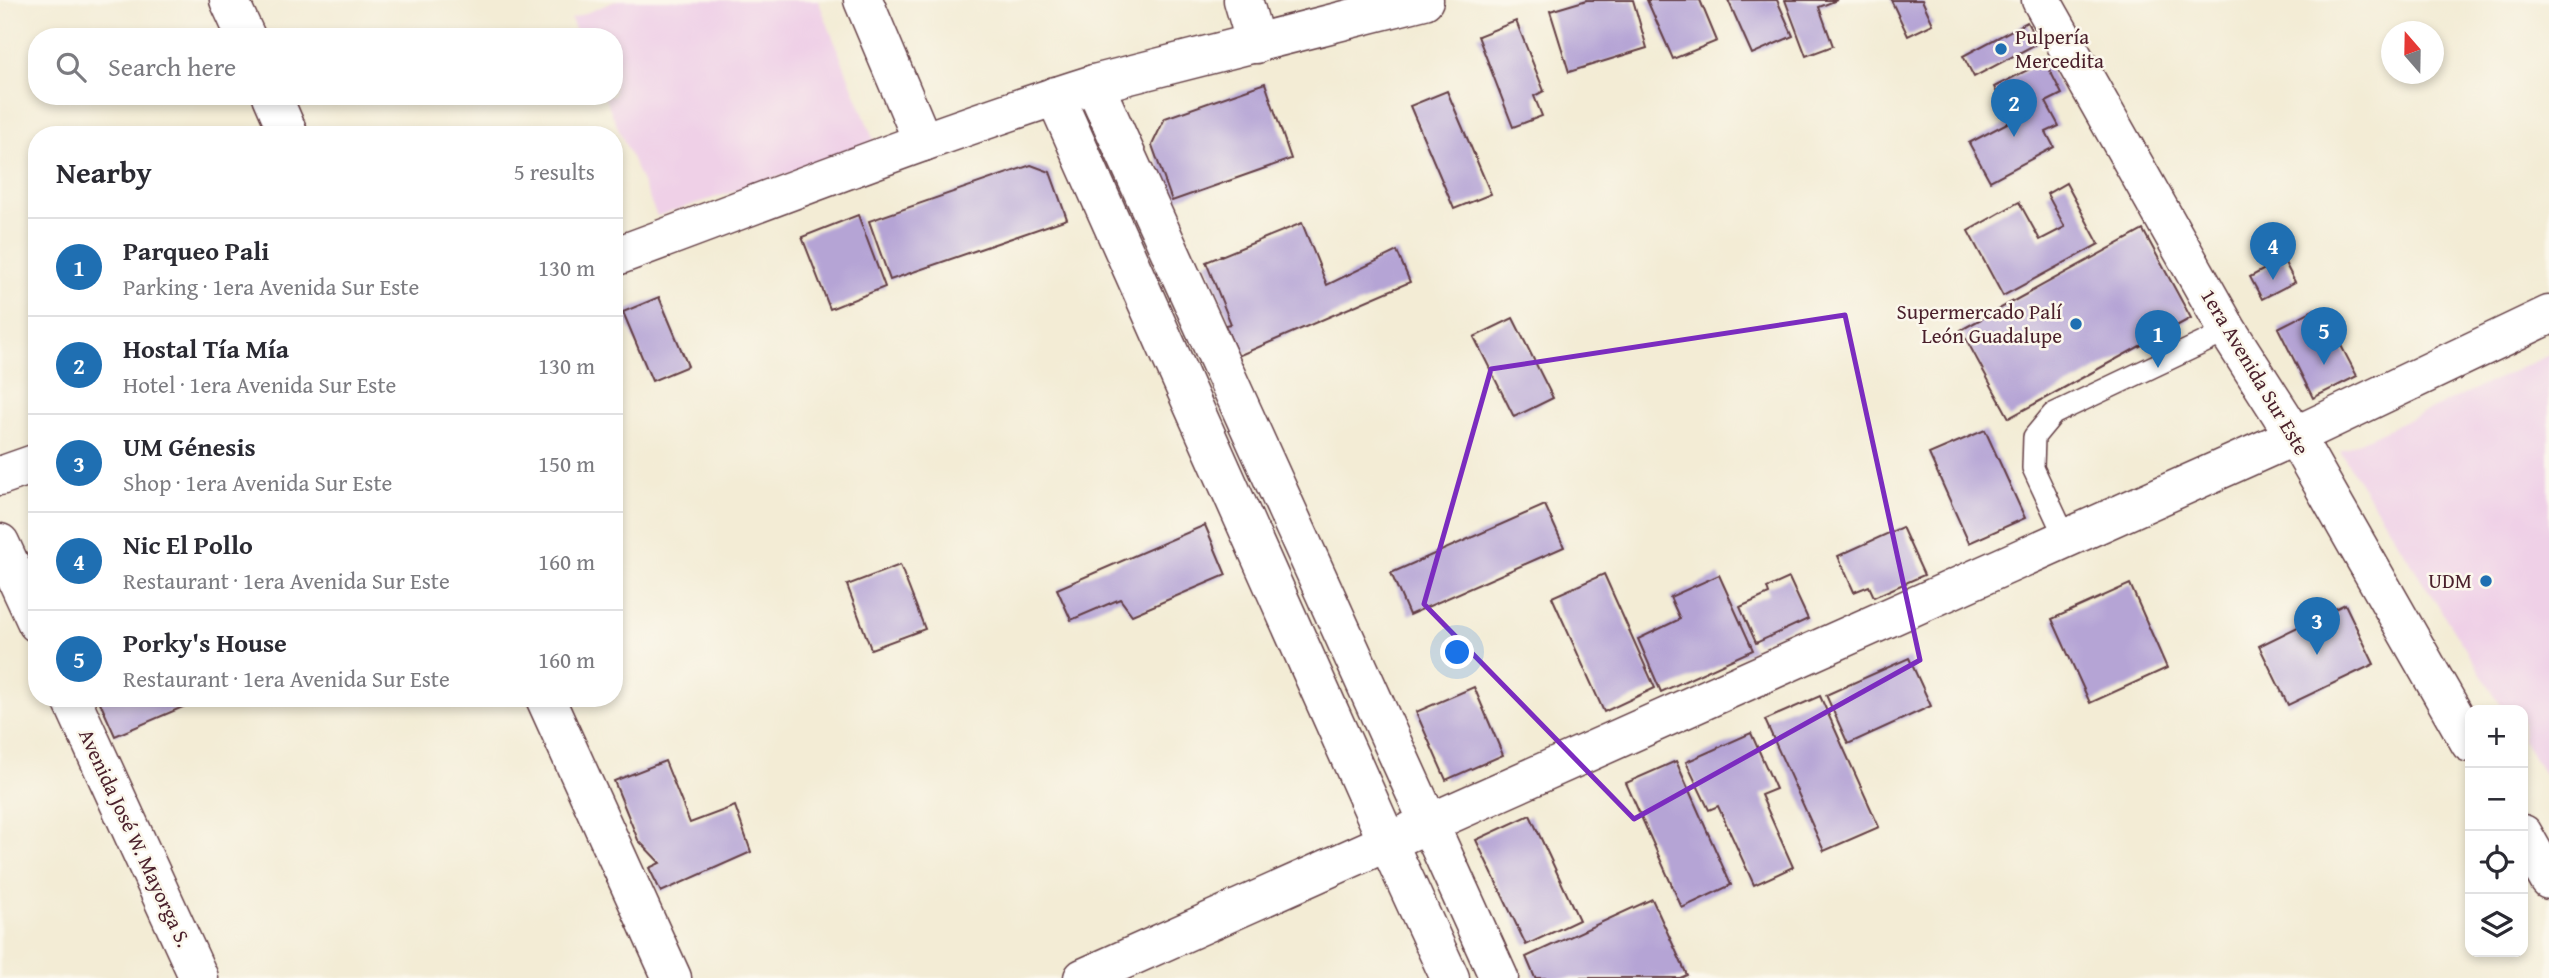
<!DOCTYPE html>
<html lang="en">
<head>
<meta charset="utf-8">
<style>
	:root { --surface:#fff; --page:#f2f2f3; --text:#2b2b33; --muted:#7c7c81; --line:#e1e1e2; --accent:#1f6fb2 }
	body { margin:0; font-family:"Gentium Book Plus",serif; background:var(--page); color:var(--text) }
	.controls { position:absolute; right:21px; bottom:21px; display:grid; overflow:hidden; border-radius:14px; box-shadow:0 4px 10px #0003 }
	.controls button { width:63px; height:63px; display:grid; place-items:center; padding:0; border:0; border-bottom:2px solid var(--line); background:var(--surface); color:var(--text); font:35px sans-serif }
	.compass { position:absolute; left:2381px; top:21px; width:63px; height:63px; border-radius:50%; background:var(--surface); box-shadow:0 4px 10px #0003; rotate:340deg }
	.you { position:absolute; left:1458px; top:653px; width:24px; height:24px; margin:-18px; border:5px solid #fff; border-radius:50%; background:#1a73e8; box-shadow:0 0 0 10px #1a73e833 }
	.badge { display:grid; place-items:center; width:46px; height:46px; border-radius:50%; background:var(--accent); color:#fff; font-size:23px; font-weight:700 }
	.pin { position:absolute; translate:-50% -58px; filter:drop-shadow(0 2px 4px #0008) }
	.pin::after { content:''; position:absolute; top:37px; width:24px; height:21px; background:inherit; clip-path:polygon(0 0,100% 0,50% 100%) }
	.list { margin:0; padding:0; list-style:none }
	h2 { display:flex; justify-content:space-between; align-items:center; height:91px; margin:0; padding:0 28px; font-size:30px }
	h2 small { font-size:23px; font-weight:400; color:var(--muted) }
	.list li { display:grid; grid-template-columns:46px 1fr auto; gap:21px; align-items:center; box-sizing:border-box; height:98px; padding:0 28px; border-top:2px solid var(--line) }
	.list b { display:block; font-size:26px; white-space:nowrap }
	.list p { margin:0; font-size:23px; white-space:nowrap; color:var(--muted) }
	.list em { font-size:23px; font-style:normal; color:var(--muted) }
	.icon { flex:none; width:38px; height:38px; fill:none; stroke:currentColor; stroke-width:2; stroke-linecap:round; stroke-linejoin:round }
	.map { position:relative; flex:none; width:2549px; height:978px; overflow:hidden }
	.search { position:absolute; background:var(--surface); box-shadow:0 4px 10px #0003; left:28px; top:28px; width:595px; height:77px; display:flex; align-items:center; gap:18px; box-sizing:border-box; padding:0 24px; border-radius:28px; color:var(--muted); font-size:26px }
	.panel { position:absolute; background:var(--surface); box-shadow:0 4px 10px #0003; left:28px; top:126px; width:595px; height:581px; border-radius:28px }
	.map>svg:first-child { display:block }
</style>
</head>
<body>
<div class="map">
<svg width="2549" height="978" viewBox="0 0 2549 978">
	<rect width="100%" height="100%" fill="#fbf7ec"/>
	<filter id="ink" filterUnits="userSpaceOnUse"><feTurbulence type="fractalNoise" baseFrequency=".0143" numOctaves="2"/><feDisplacementMap in="SourceGraphic" scale="14" xChannelSelector="R" yChannelSelector="G"/><feConvolveMatrix kernelMatrix="1 2 1 2 8 2 1 2 1" color-interpolation-filters="sRGB"/></filter>
	<filter id="wash" filterUnits="userSpaceOnUse"><feTurbulence type="fractalNoise" baseFrequency=".00686" numOctaves="4" result="noise"/><feDisplacementMap in="SourceGraphic" scale="28" xChannelSelector="R" yChannelSelector="G"/><feGaussianBlur stdDeviation="1.57" result="paint"/><feColorMatrix in="noise" values="0 0 0 0 0 0 0 0 0 0 0 0 0 0 0 0 0 1.4 0 .05"/><feComposite in="paint" operator="in"/></filter>
	<g filter="url(#wash)">
		<rect width="100%" height="100%" fill="#f3ecd5"/>
		<g fill="#efd0e7">
			<polygon points="618,0 818,0 876,146 657,216 604,96 614,96 614,37 578,37 571,19"/>
			<polygon points="2549,355 2549,782 2523,740 2523,710 2504,710 2340,451"/>
		</g>
		<g id="blocks">
			<g fill="#b5a4d5">
				<polygon points="1587,0 1633,0 1647,48 1569,72 1550,11"/>
				<polygon points="1647,0 1700,0 1717,41 1673,59"/>
				<polygon points="1728,0 1777,0 1793,36 1752,54"/>
				<polygon points="1785,0 1837,0 1819,7 1833,46 1806,56"/>
				<polygon points="1891,0 1922,0 1933,24 1908,36"/>
				<polygon points="1516,21 1544,91 1534,96 1542,116 1513,127 1478,36"/>
				<polygon points="2027,22 2038,43 1974,77 1963,56"/>
				<polygon points="2045,61 2062,94 2046,102 2059,126 2046,132 2054,147 1990,181 1969,143 2011,121 1994,87"/>
				<polygon points="1265,83 1291,159 1172,201 1152,145 1165,118"/>
				<polygon points="1447,91 1491,194 1454,209 1410,106"/>
				<polygon points="1031,165 1050,172 1067,219 890,280 869,221"/>
				<polygon points="2066,183 2099,244 2003,296 1968,231 2019,202 2040,240 2065,227 2047,194"/>
				<polygon points="858,215 885,287 830,309 802,237"/>
				<polygon points="1302,223 1327,285 1397,251 1410,282 1238,356 1225,325 1231,324 1206,262"/>
				<polygon points="2143,230 2191,318 2009,418 1961,330"/>
				<polygon points="2283,259 2295,282 2262,299 2250,277"/>
				<polygon points="659,297 688,366 652,381 623,312"/>
				<polygon points="2315,309 2328,335 2334,332 2357,376 2313,398 2278,328"/>
				<polygon points="1513,318 1553,398 1514,417 1474,337"/>
				<polygon points="1985,430 2025,518 1969,543 1929,454"/>
				<polygon points="1545,505 1564,547 1409,615 1391,573"/>
				<polygon points="1205,525 1226,575 1132,615 1120,599 1071,620 1057,589"/>
				<polygon points="1902,527 1924,575 1874,597 1869,586 1854,592 1838,556"/>
				<polygon points="900,565 925,629 871,649 847,585"/>
				<polygon points="1604,574 1655,688 1604,712 1552,597"/>
				<polygon points="1719,575 1753,650 1661,692 1638,639 1680,619 1670,597"/>
				<polygon points="1789,578 1808,619 1756,643 1740,607 1769,594 1767,588"/>
				<polygon points="2130,584 2167,668 2090,703 2052,619"/>
				<polygon points="2345,604 2374,664 2288,705 2259,646"/>
				<polygon points="1909,658 1931,706 1848,744 1826,695"/>
				<polygon points="1474,687 1503,755 1446,780 1416,712"/>
				<polygon points="1820,696 1879,827 1824,851 1765,720"/>
				<polygon points="98,698 196,698 197,701 115,736"/>
				<polygon points="1751,733 1776,789 1761,795 1793,867 1754,885 1718,806 1709,810 1686,762"/>
				<polygon points="665,761 690,823 735,806 751,852 661,892 649,868 660,863 638,840 614,781"/>
				<polygon points="1676,761 1731,885 1682,908 1626,783"/>
				<polygon points="1530,815 1579,920 1526,945 1476,840"/>
				<polygon points="1652,899 1687,975 1680,978 1535,978 1526,957"/>
			</g>
		</g>
	</g>
	<g filter="url(#ink)">
		<use href="#blocks" fill-opacity="0" stroke="#633e44" stroke-width="2"/>
		<g fill="none" stroke-linecap="round" stroke-linejoin="round">
			<defs>
				<polyline id="lane" points="2066,539 2033,468 2034,437 2053,414 2228,331"/>
				<g id="street">
					<polyline points="229,0 246,37"/>
					<polyline points="863,0 923,142"/>
					<polyline points="1243,0 1256,44"/>
					<polyline points="1094,84 1499,978"/>
					<polyline points="272,96 289,135"/>
					<polyline points="1055,96 1388,843 1450,978"/>
					<path d="M614 257C774 198 932 135 1094 84L1424 0"/>
					<polyline points="0,476 37,463"/>
					<polyline points="545,698 672,978"/>
					<polyline points="1083,978 2295,436 2549,315"/>
				</g>
				<g id="secondary">
					<polyline points="2041,0 2228,331 2295,436 2470,743"/>
					<polyline points="0,543 37,623"/>
					<polyline points="71,698 199,978"/>
					<polyline points="2523,834 2549,880"/>
				</g>
			</defs>
			<use href="#lane" stroke="#633e44" stroke-width="24"/>
			<use href="#street" stroke="#633e44" stroke-width="41"/>
			<use href="#secondary" stroke="#633e44" stroke-width="41"/>
			<use href="#lane" stroke="#fff" stroke-width="21"/>
			<use href="#street" stroke="#fff" stroke-width="38"/>
			<use href="#secondary" stroke="#fff" stroke-width="38"/>
		</g>
	</g>
	<path fill="none" stroke="#7b2cbf" stroke-width="5" stroke-linejoin="round" d="M1845 315 1920 660 1634 819 1424 604 1491 369Z"/>
	<g fill="#1f6fb2" stroke="#fbf7ec" stroke-width="2.5">
		<circle cx="2001" cy="49" r="7"/>
		<circle cx="2076" cy="324" r="7"/>
		<circle cx="2486" cy="581" r="7"/>
	</g>
	<g text-anchor="middle" stroke-width="5" stroke-linejoin="round" paint-order="stroke">
		<g font-size="21" fill="#4a1f2b" stroke="#fbf7ec" text-anchor="end">
			<text x="2015" y="44" text-anchor="start">Pulpería<tspan x="2015" dy="24">Mercedita</tspan></text>
			<text x="2062" y="319">Supermercado Palí<tspan x="2062" dy="24">León Guadalupe</tspan></text>
			<text x="2472" y="588">UDM</text>
		</g>
		<g font-size="21" fill="#4a1f2b" stroke="#fbf7ec">
			<text transform="translate(2255 372) rotate(59)" y="7">1era Avenida Sur Este</text>
			<text transform="translate(135 838) rotate(65)" y="7">Avenida José W. Mayorga S.</text>
		</g>
	</g>
</svg>
<div class="controls">
<button>+</button>
<button>−</button>
<button><svg class="icon" aria-label="locate" viewBox="0 0 24 24"><circle cx="12" cy="12" r="6"/><path d="M12 2v4M12 18v4M2 12h4M18 12h4"/></svg></button>
<button><svg class="icon" aria-label="layers" viewBox="0 0 24 24"><path d="M12 4l9 5-9 5-9-5zM3 14l9 5 9-5"/></svg></button>
</div>
<svg class="compass" viewBox="-18 -18 36 36"><path d="M0-13l5 13h-10z" fill="#e53935"/><path d="M0 13l5-13h-10z" fill="#7c7c81"/></svg>
<div class="you"></div>
<div class="pin badge" style="left:2158px;top:368px">1</div>
<div class="pin badge" style="left:2014px;top:137px">2</div>
<div class="pin badge" style="left:2317px;top:655px">3</div>
<div class="pin badge" style="left:2273px;top:280px">4</div>
<div class="pin badge" style="left:2324px;top:365px">5</div>
<div class="search"><svg class="icon" aria-label="search" viewBox="0 0 24 24"><circle cx="10" cy="10" r="6"/><path d="M15 15l6 6"/></svg>Search here</div>
<section class="panel">
<h2>Nearby<small>5 results</small></h2>
<ul class="list">
<li><span class="badge">1</span><div><b>Parqueo Pali</b><p>Parking · 1era Avenida Sur Este</p></div><em>130 m</em></li>
<li><span class="badge">2</span><div><b>Hostal Tía Mía</b><p>Hotel · 1era Avenida Sur Este</p></div><em>130 m</em></li>
<li><span class="badge">3</span><div><b>UM Génesis</b><p>Shop · 1era Avenida Sur Este</p></div><em>150 m</em></li>
<li><span class="badge">4</span><div><b>Nic El Pollo</b><p>Restaurant · 1era Avenida Sur Este</p></div><em>160 m</em></li>
<li><span class="badge">5</span><div><b>Porky's House</b><p>Restaurant · 1era Avenida Sur Este</p></div><em>160 m</em></li>
</ul>
</section>
</div>
</body>
</html>
